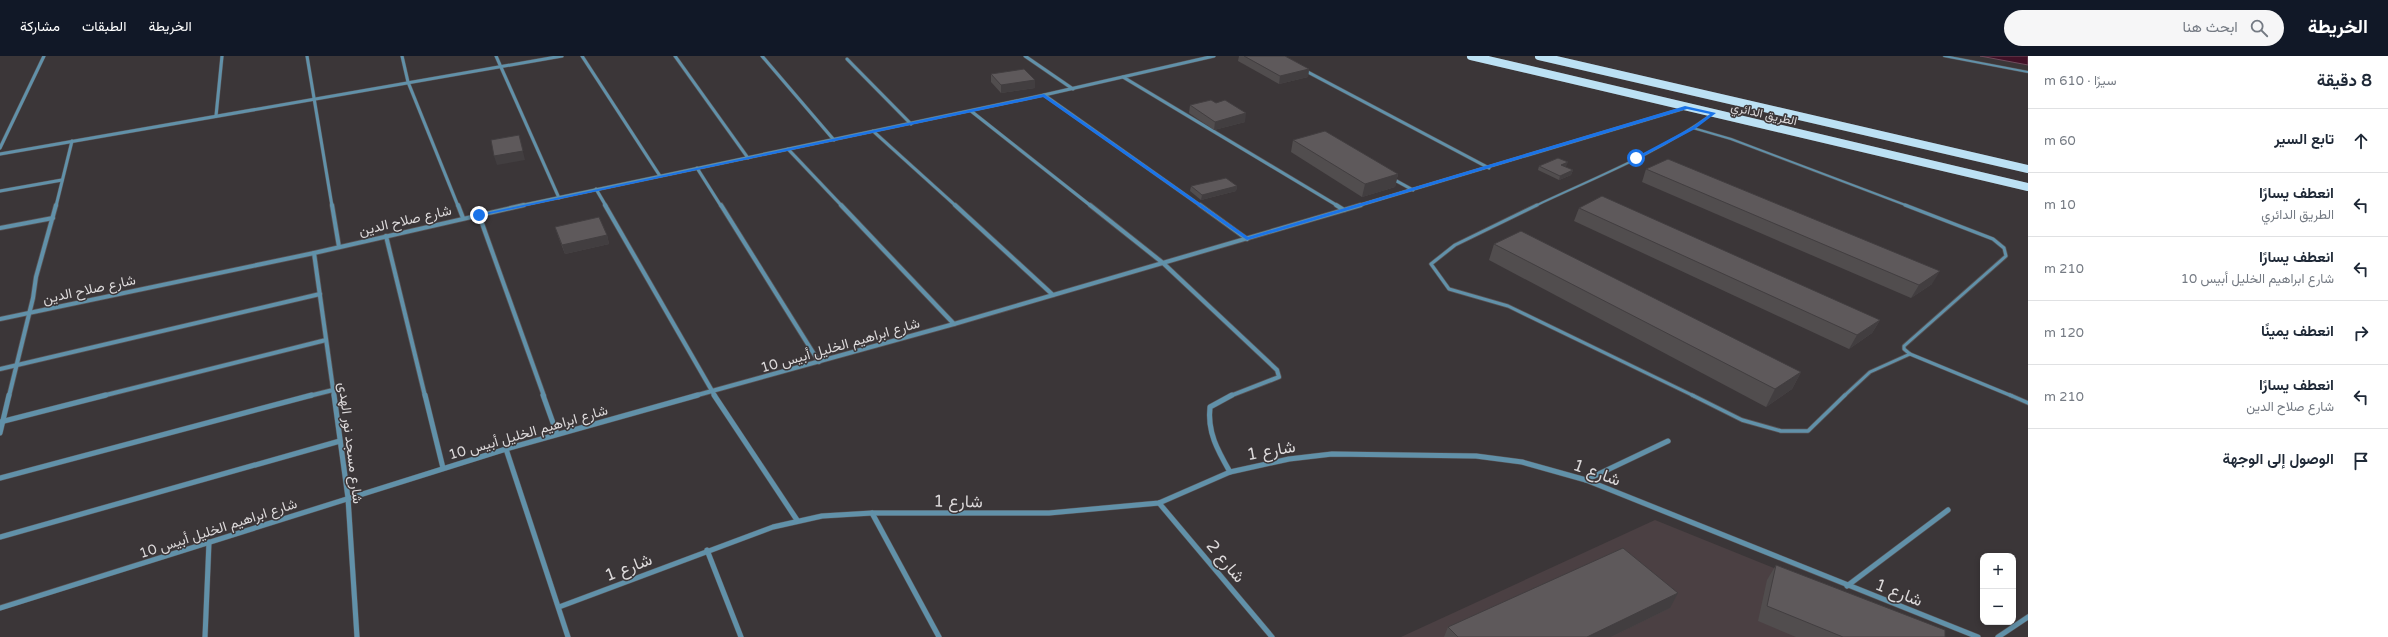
<!DOCTYPE html>
<html lang="ar">
<head>
<meta charset="utf-8">
<style>
	:root { --surface:#fff; --page:#f6f6f7; --text:#1f2937; --muted:#747a83; --line:#e0e1e3; --accent:#111827 }
	body { margin:0; font-family:"Varela Round",Vazirmatn,sans-serif; background:var(--page); color:var(--text); direction:rtl }
	.controls { position:absolute; right:12px; bottom:12px; display:grid; overflow:hidden; border-radius:8px; box-shadow:0 2px 6px #0003 }
	.controls button { width:36px; height:36px; display:grid; place-items:center; padding:0; border:0; border-bottom:1px solid var(--line); background:var(--surface); color:var(--text); font:20px sans-serif }
	.stop { position:absolute; width:12px; height:12px; margin:-9px; border:3px solid #1a73e8; border-radius:50%; background:#fff }
	.stop.end { background:#1a73e8; border-color:#fff; box-shadow:0 1px 4px #0008 }
	.list { margin:0; padding:0; list-style:none }
	h2 { display:flex; justify-content:space-between; align-items:center; height:52px; margin:0; padding:0 16px; font-size:17px }
	h2 small { font-size:13px; font-weight:400; color:var(--muted) }
	.list li { display:grid; grid-template-columns:26px 1fr auto; gap:12px; align-items:center; box-sizing:border-box; height:64px; padding:0 16px; border-top:1px solid var(--line) }
	.list b { display:block; font-size:15px; white-space:nowrap }
	.list p { margin:0; font-size:13px; white-space:nowrap; color:var(--muted) }
	.list em { font-size:13px; font-style:normal; color:var(--muted) }
	.icon { flex:none; width:22px; height:22px; fill:none; stroke:currentColor; stroke-width:2; stroke-linecap:round; stroke-linejoin:round }
	.map { position:relative; flex:none; width:2028px; height:581px; overflow:hidden; direction:ltr }
	header { display:flex; align-items:center; gap:24px; box-sizing:border-box; height:56px; padding:0 20px; background:var(--accent); color:#fff }
	header strong { font-size:19px }
	nav { display:flex; gap:22px; margin-inline-start:auto; font-size:14px }
	.search { width:280px; height:36px; background:var(--page); display:flex; align-items:center; gap:10px; box-sizing:border-box; padding:0 14px; border-radius:22px; color:var(--muted); font-size:15px }
	main { display:flex }
	aside { flex:1; background:var(--surface) }
	.map>svg:first-child { display:block }
</style>
</head>
<body>
<header>
<strong>الخريطة</strong>
<div class="search"><svg class="icon" aria-label="search" viewBox="0 0 24 24"><circle cx="10" cy="10" r="6"/><path d="M15 15l6 6"/></svg>ابحث هنا</div>
<nav><a>الخريطة</a><a>الطبقات</a><a>مشاركة</a></nav>
</header>
<main>
<aside>
<h2>8 دقيقة<small>سيرًا · 610 m</small></h2>
<ul class="list">
<li><svg class="icon" aria-label="ahead" viewBox="0 0 24 24"><path d="M12 20V5M6 11l6-6 6 6"/></svg><div><b>تابع السير</b></div><em>60 m</em></li>
<li><svg class="icon" aria-label="left" viewBox="0 0 24 24"><path d="M17 20v-9H6M10 6l-5 5 5 5"/></svg><div><b>انعطف يسارًا</b><p>الطريق الدائري</p></div><em>10 m</em></li>
<li><svg class="icon" aria-label="left" viewBox="0 0 24 24"><path d="M17 20v-9H6M10 6l-5 5 5 5"/></svg><div><b>انعطف يسارًا</b><p>شارع ابراهيم الخليل أبيس 10</p></div><em>210 m</em></li>
<li><svg class="icon" aria-label="right" viewBox="0 0 24 24"><path d="M7 20v-9h11M14 6l5 5-5 5"/></svg><div><b>انعطف يمينًا</b></div><em>120 m</em></li>
<li><svg class="icon" aria-label="left" viewBox="0 0 24 24"><path d="M17 20v-9H6M10 6l-5 5 5 5"/></svg><div><b>انعطف يسارًا</b><p>شارع صلاح الدين</p></div><em>210 m</em></li>
<li><svg class="icon" aria-label="arrive" viewBox="0 0 24 24"><path d="M6 21V4h12l-3 4 3 4H6"/></svg><div><b>الوصول إلى الوجهة</b></div></li>
</ul>
</aside>
<div class="map">
<svg width="2028" height="581" viewBox="0 0 2028 581">
	<rect width="100%" height="100%" fill="#3b3638"/>
	<polygon fill="#4b4043" points="1655,464 1945,581 1401,581"/>
	<polygon fill="#421127" stroke="#704d5d" points="1980,0 2028,0 2028,9"/>
	<g fill="none" stroke-linecap="round" stroke-linejoin="round">
		<defs>
			<g id="service-far2">
				<polyline points="1944,0 2028,16"/>
				<polyline points="1693,72 1731,83 1908,150"/>
				<path d="M1535 150C1594 122 1659 97 1712 58"/>
			</g>
			<g id="service-far1">
				<polyline points="1537,149 1455,189 1431,208 1449,233 1508,250 1694,340"/>
				<polyline points="1905,149 1993,183 2004,192 2006,200 1904,290 1904,293 1910,298 2012,340"/>
				<polyline points="1844,340 1870,316 1910,298"/>
			</g>
			<g id="service">
				<polyline points="1692,339 1742,364 1781,375 1808,375 1845,339"/>
				<polyline points="2010,339 2028,347"/>
			</g>
			<g id="minor-far2">
				<polyline points="307,0 332,150"/>
				<polyline points="402,0 408,26 458,150"/>
				<polyline points="496,0 559,142"/>
				<polyline points="582,0 660,120"/>
				<polyline points="675,0 748,102"/>
				<polyline points="762,0 834,84"/>
				<polyline points="1025,0 1073,33"/>
				<polyline points="847,3 911,68"/>
				<polyline points="1304,14 1489,112"/>
				<polyline points="1123,21 1338,150"/>
				<polyline points="1044,39 1201,150"/>
				<polyline points="971,55 1091,150"/>
				<polyline points="216,60 222,0"/>
				<polyline points="873,75 956,150"/>
				<polyline points="0,92 44,0"/>
				<polyline points="788,93 842,150"/>
				<polyline points="0,98 562,0"/>
				<polyline points="697,112 721,150"/>
				<polyline points="1393,123 1413,134"/>
				<polyline points="596,133 606,150"/>
				<polyline points="0,135 62,124"/>
				<polyline points="56,150 72,85"/>
				<polyline points="519,150 1044,39 1214,0"/>
				<polyline points="1357,150 1685,52"/>
			</g>
			<g id="minor-far1">
				<polyline points="332,149 339,191"/>
				<polyline points="458,149 463,162"/>
				<polyline points="605,149 715,340"/>
				<polyline points="721,149 819,306"/>
				<polyline points="841,149 954,268"/>
				<polyline points="955,149 1053,239"/>
				<polyline points="1090,149 1163,207 1277,314 1279,321 1230,340"/>
				<polyline points="1200,149 1247,183"/>
				<polyline points="1336,149 1344,154"/>
				<polyline points="479,159 544,340"/>
				<polyline points="0,172 53,162"/>
				<polyline points="386,180 425,340"/>
				<polyline points="314,197 334,340"/>
				<polyline points="0,263 314,197 524,149"/>
				<polyline points="0,313 320,238"/>
				<polyline points="9,340 33,242 36,221 56,149"/>
				<polyline points="102,340 326,284"/>
				<polyline points="309,340 333,334"/>
				<polyline points="694,340 954,268 1361,149"/>
			</g>
			<g id="minor">
				<polyline points="334,339 348,442 357,581"/>
				<polyline points="425,339 443,412"/>
				<polyline points="543,339 557,378"/>
				<polyline points="714,339 797,464"/>
				<polyline points="0,366 106,339"/>
				<polyline points="0,377 9,339"/>
				<polyline points="506,393 568,581"/>
				<path d="M1230 416C1218 395 1207 376 1210 351L1232 339"/>
				<polyline points="0,422 312,339"/>
				<polyline points="1586,424 1668,385"/>
				<polyline points="1159,447 1272,581"/>
				<polyline points="872,457 939,581"/>
				<polyline points="0,481 340,385"/>
				<polyline points="707,494 741,581"/>
				<polyline points="1847,530 1948,454"/>
				<polyline points="559,551 773,471 822,460 872,457 1049,457 1159,447 1230,416 1289,403 1332,398 1476,400 1522,406 1586,424 1978,581"/>
				<polyline points="0,552 506,393 698,339"/>
				<polyline points="205,581 209,486"/>
				<polyline points="1998,581 2028,561"/>
			</g>
			<g id="primary">
				<polyline points="1471,0 2028,131"/>
				<polyline points="1539,0 2028,113"/>
			</g>
		</defs>
		<use href="#service-far2" stroke="#585355" stroke-width="3"/>
		<use href="#service-far1" stroke="#585355" stroke-width="4.5"/>
		<use href="#service" stroke="#585355" stroke-width="5"/>
		<use href="#minor-far2" stroke="#585355" stroke-width="4"/>
		<use href="#minor-far1" stroke="#585355" stroke-width="5.5"/>
		<use href="#minor" stroke="#585355" stroke-width="6"/>
		<use href="#primary" stroke="#585355" stroke-width="8"/>
		<use href="#service-far2" stroke="#6191a9" stroke-width="2"/>
		<use href="#service-far1" stroke="#6191a9" stroke-width="3"/>
		<use href="#service" stroke="#6191a9" stroke-width="3.5"/>
		<use href="#minor-far2" stroke="#6191a9" stroke-width="3"/>
		<use href="#minor-far1" stroke="#6191a9" stroke-width="4"/>
		<use href="#minor" stroke="#6191a9" stroke-width="5"/>
		<use href="#primary" stroke="#bce1f4" stroke-width="8"/>
	</g>
	<g fill="#514d4e">
		<polygon points="1239,0 1285,0 1309,13 1308,21 1279,28 1238,5"/>
		<polygon points="991,18 1035,32 1001,37 991,26"/>
		<polygon points="1190,49 1245,66 1214,74 1189,57"/>
		<polygon points="1293,84 1398,118 1395,131 1362,141 1291,96"/>
		<polygon points="1539,110 1573,114 1571,119 1559,124 1538,114"/>
		<polygon points="1646,113 1932,228 1911,242 1642,126"/>
		<polygon points="1191,130 1237,130 1236,135 1201,144 1190,135"/>
		<polygon points="1579,152 1880,264 1872,277 1849,293 1574,165"/>
		<polygon points="555,171 607,179 609,188 565,198 558,180"/>
		<polygon points="1494,188 1801,316 1792,333 1766,351 1489,204"/>
		<polygon points="1776,509 1945,581 1796,581 1758,565 1767,524"/>
		<polygon points="1670,552 1611,581 1444,581 1448,571"/>
	</g>
	<g fill="#423e40">
		<polygon points="1309,13 1308,21 1279,28 1280,20"/>
		<polygon points="1035,24 1035,32 1001,37 1001,29"/>
		<polygon points="1246,57 1245,66 1214,74 1215,66"/>
		<polygon points="519,79 525,104 497,109 494,100"/>
		<polygon points="1568,106 1566,111 1561,109"/>
		<polygon points="1573,114 1571,119 1559,124 1560,120"/>
		<polygon points="1398,118 1395,131 1362,141 1365,128"/>
		<polygon points="1237,130 1236,135 1201,144 1202,139"/>
		<polygon points="607,179 609,188 565,198 562,189"/>
		<polygon points="1940,215 1932,228 1911,242 1919,229"/>
		<polygon points="1880,264 1872,277 1849,293 1857,279"/>
		<polygon points="1801,316 1792,333 1766,351 1775,333"/>
		<polygon points="1678,537 1670,552 1611,581 1587,581"/>
	</g>
	<g fill="#5e595b" stroke="#423e40">
		<polygon points="1244,0 1285,0 1309,13 1280,20"/>
		<polygon points="1024,13 1035,24 1001,29 991,18"/>
		<polygon points="1211,44 1216,47 1225,44 1246,57 1215,66 1190,49"/>
		<polygon points="1325,75 1398,118 1365,128 1293,84"/>
		<polygon points="519,79 523,95 494,100 491,84"/>
		<polygon points="1558,102 1568,106 1561,109 1573,114 1560,120 1539,110"/>
		<polygon points="1668,103 1940,215 1919,229 1646,113"/>
		<polygon points="1226,122 1237,130 1202,139 1191,130"/>
		<polygon points="1602,140 1880,264 1857,279 1579,152"/>
		<polygon points="599,161 607,179 562,189 555,171"/>
		<polygon points="1521,175 1801,316 1775,333 1494,188"/>
		<polygon points="1623,492 1678,537 1587,581 1458,581 1448,571"/>
		<polygon points="1776,509 1945,574 1945,581 1843,581 1767,550"/>
	</g>
	<polygon fill="#1a73e8" points="1044,38 1248,181 1685,50 1716,57 1695,73 1638,103 1634,102 1692,71 1710,58 1687,53 1247,184 1043,41 479,160 476,159"/>
	<g text-anchor="middle" stroke-width="3" stroke-linejoin="round" paint-order="stroke">
		<g font-size="12" fill="#dcd9da" stroke="#3b3638">
			<text transform="translate(1764 58) rotate(13)" y="4">الطريق الدائري</text>
		</g>
		<g font-size="14" fill="#dcd9da" stroke="#3b3638">
			<text transform="translate(405 164) rotate(-13)" y="5">شارع صلاح الدين</text>
			<text transform="translate(89 233) rotate(-12)" y="5">شارع صلاح الدين</text>
			<text transform="translate(840 289) rotate(-16)" y="5">شارع ابراهيم الخليل أبيس 10</text>
			<text transform="translate(528 376) rotate(-16)" y="5">شارع ابراهيم الخليل أبيس 10</text>
			<text transform="translate(351 387) rotate(83)" y="5">شارع مسجد نور الهدى</text>
			<text transform="translate(218 472) rotate(-18)" y="5">شارع ابراهيم الخليل أبيس 10</text>
		</g>
		<g font-size="17" fill="#dcd9da" stroke="#3b3638">
			<text transform="translate(1271 394) rotate(-10)" y="6">شارع 1</text>
			<text transform="translate(1597 416) rotate(20)" y="6">شارع 1</text>
			<text transform="translate(958 445) rotate(1)" y="6">شارع 1</text>
			<text transform="translate(1226 505) rotate(50)" y="6">شارع 2</text>
			<text transform="translate(628 511) rotate(-21)" y="6">شارع 1</text>
			<text transform="translate(1899 536) rotate(21)" y="6">شارع 1</text>
		</g>
	</g>
</svg>
<div class="controls">
<button>+</button>
<button>−</button>
</div>
<div class="stop" style="left:1636px;top:102px"></div>
<div class="stop end" style="left:479px;top:159px"></div>
</div>
</main>
</body>
</html>
